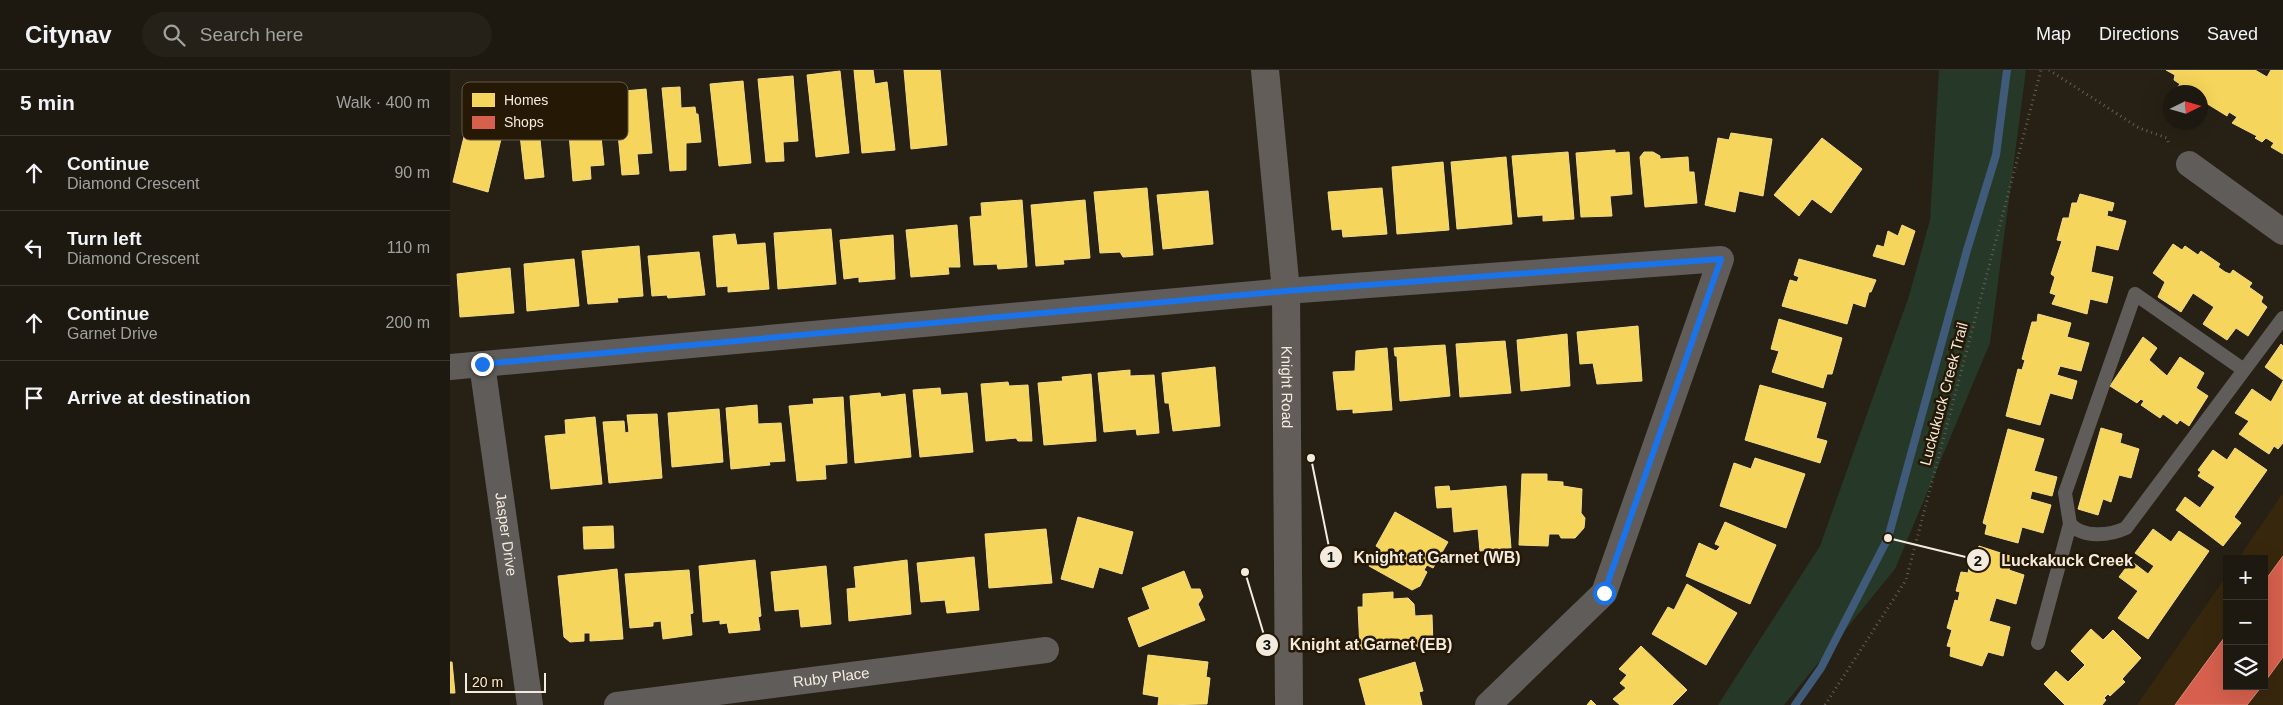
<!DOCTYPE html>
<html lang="en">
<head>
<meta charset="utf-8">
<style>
	:root { --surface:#1d1810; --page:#252119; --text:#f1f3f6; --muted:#a0a09f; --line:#3b3730 }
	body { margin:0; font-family:Arial,sans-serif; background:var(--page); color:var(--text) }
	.controls { position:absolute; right:15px; bottom:15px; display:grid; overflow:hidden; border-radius:0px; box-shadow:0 5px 20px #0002 }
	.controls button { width:45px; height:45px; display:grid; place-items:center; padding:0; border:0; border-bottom:1px solid var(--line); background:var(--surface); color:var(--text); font:25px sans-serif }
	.compass { position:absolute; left:1713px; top:15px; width:45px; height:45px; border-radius:50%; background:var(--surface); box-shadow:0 5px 20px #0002; rotate:85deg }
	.scale { position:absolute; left:15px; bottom:12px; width:81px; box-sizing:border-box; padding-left:5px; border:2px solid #f4ebdf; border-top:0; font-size:14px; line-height:18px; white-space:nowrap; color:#f4ebdf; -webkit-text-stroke:4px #251804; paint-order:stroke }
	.stop { position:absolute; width:15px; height:15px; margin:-11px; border:4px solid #1a73e8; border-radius:50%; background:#fff }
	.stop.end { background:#1a73e8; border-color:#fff; box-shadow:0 1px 5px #0008 }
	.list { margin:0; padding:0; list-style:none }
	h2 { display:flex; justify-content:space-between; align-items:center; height:65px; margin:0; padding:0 20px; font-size:21px }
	h2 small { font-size:16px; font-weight:400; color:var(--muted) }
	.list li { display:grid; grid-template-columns:32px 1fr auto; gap:15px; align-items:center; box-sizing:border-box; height:75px; padding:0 20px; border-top:1px solid var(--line) }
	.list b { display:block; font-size:19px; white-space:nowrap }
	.list p { margin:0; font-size:16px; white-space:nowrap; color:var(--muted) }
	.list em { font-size:16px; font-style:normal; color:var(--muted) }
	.icon { flex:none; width:28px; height:28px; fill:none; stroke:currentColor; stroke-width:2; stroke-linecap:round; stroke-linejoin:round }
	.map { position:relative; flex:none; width:1833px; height:635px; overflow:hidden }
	header { display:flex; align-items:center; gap:30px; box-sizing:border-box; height:70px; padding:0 25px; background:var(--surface); border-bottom:1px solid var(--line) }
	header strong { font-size:24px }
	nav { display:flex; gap:28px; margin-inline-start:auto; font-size:18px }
	.search { width:350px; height:45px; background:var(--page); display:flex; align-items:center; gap:12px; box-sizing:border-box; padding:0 18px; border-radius:28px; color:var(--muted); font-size:19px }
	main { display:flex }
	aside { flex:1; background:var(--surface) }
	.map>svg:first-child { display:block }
</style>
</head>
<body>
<header>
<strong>Citynav</strong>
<div class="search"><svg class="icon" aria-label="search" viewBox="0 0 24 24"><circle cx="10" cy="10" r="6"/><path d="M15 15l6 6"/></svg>Search here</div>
<nav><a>Map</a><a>Directions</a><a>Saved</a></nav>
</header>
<main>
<aside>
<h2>5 min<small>Walk · 400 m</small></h2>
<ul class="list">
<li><svg class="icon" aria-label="ahead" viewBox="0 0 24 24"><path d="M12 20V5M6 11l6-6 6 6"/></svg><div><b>Continue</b><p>Diamond Crescent</p></div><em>90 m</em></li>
<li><svg class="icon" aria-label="left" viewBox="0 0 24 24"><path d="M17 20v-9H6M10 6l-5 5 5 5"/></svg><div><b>Turn left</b><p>Diamond Crescent</p></div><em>110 m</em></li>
<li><svg class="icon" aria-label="ahead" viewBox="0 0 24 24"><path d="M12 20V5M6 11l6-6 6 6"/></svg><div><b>Continue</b><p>Garnet Drive</p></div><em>200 m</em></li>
<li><svg class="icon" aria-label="arrive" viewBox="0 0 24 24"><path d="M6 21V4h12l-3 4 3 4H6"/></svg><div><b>Arrive at destination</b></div></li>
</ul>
</aside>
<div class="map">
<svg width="1833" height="635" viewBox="0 0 1833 635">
	<rect width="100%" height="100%" fill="#272015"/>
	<polygon fill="#37270d" points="1833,423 1833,635 1687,635 1777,505 1777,616 1814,616 1814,489 1788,489"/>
	<polygon fill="#263827" points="1489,0 1576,0 1540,273 1445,499 1334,635 1268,635 1370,476 1459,226 1480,150"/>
	<g fill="#f6d55c" stroke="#f5dc83">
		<polygon points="404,0 423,0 425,14 437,12 445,80 412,83"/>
		<polygon points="454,0 490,0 497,75 461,79"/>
		<polygon points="1716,0 1805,0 1817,7 1821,0 1833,0 1833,84 1821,77 1824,73 1816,68 1812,72 1805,68 1807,66 1782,53 1787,47 1779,42 1777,46 1756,33 1755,35 1750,33 1750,22 1734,22 1727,18 1730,14 1724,10 1725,5"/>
		<polygon points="390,1 399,83 366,87 357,5"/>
		<polygon points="343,6 348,71 333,72 334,91 316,92 308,9"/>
		<polygon points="293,11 301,93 269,96 260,14"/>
		<polygon points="230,17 231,38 245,37 246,44 248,44 251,72 236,73 236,100 220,101 212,18"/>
		<polygon points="196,19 202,83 187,84 189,104 172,105 164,22"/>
		<polygon points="134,26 135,29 147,29 154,95 140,96 141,109 123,111 116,28"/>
		<polygon points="100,27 103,59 89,60 94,107 75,109 66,30"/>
		<polygon points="21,38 38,42 37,57 53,61 38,122 3,112"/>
		<polygon points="1281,63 1322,69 1313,126 1289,121 1285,142 1255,135 1268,68 1279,70"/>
		<polygon points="1372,68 1412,99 1381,143 1362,129 1349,146 1324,125"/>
		<polygon points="1165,80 1165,83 1179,82 1182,124 1160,126 1162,146 1131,147 1126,83"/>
		<polygon points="1118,82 1124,149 1093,151 1093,145 1068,147 1062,86"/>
		<polygon points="1194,82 1203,82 1210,86 1210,89 1238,87 1239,102 1244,102 1247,133 1195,137 1190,87"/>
		<polygon points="1056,87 1062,154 1007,159 1001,92"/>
		<polygon points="993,92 999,160 947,164 942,97"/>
		<polygon points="697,118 703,185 673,187 670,182 650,183 644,122"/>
		<polygon points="932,118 937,164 893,167 892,159 882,160 878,122"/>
		<polygon points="758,121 763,174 713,179 707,125"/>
		<polygon points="1630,124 1664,133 1662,141 1658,140 1657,146 1676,151 1668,180 1646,175 1641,202 1663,207 1657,233 1640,229 1637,244 1602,234 1606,225 1600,223 1605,207 1601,204 1612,171 1607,170 1613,148 1619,148 1622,133 1627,133"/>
		<polygon points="572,130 577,197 548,199 547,194 524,195 520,147 532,146 531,133"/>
		<polygon points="635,130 640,188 613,190 614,194 586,196 581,135"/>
		<polygon points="507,155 510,197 498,197 499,204 461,207 456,160"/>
		<polygon points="1452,155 1465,161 1454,195 1423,186 1427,175 1434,177 1438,161 1448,166"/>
		<polygon points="381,159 386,214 328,219 324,163"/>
		<polygon points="285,164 287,175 315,173 319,219 278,222 278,216 267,217 263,166"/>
		<polygon points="443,165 445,209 409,212 409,207 394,209 390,170"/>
		<polygon points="1723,174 1732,180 1735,176 1748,185 1751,181 1770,194 1768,197 1775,202 1780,204 1783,200 1802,213 1799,217 1813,227 1811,232 1817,237 1798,266 1786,258 1777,270 1753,254 1764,237 1743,223 1731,242 1708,227 1715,212 1703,203"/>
		<polygon points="189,176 193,226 167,228 168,232 138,234 132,181"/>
		<polygon points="249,182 255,225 218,228 217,225 202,226 198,186"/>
		<polygon points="124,189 129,236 77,241 74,194"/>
		<polygon points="1349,189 1426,210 1421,222 1419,222 1415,237 1403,233 1397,254 1332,236 1340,210 1347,212 1349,207 1344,205"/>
		<polygon points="60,198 64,243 10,247 7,204"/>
		<polygon points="1588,244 1621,253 1617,267 1639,273 1631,301 1610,296 1607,305 1627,311 1622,329 1600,323 1590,355 1556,346 1568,299 1572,300 1575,290 1572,289 1582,252 1587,252"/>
		<polygon points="1329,249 1392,268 1382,304 1377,304 1373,318 1322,302 1329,281 1321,279"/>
		<polygon points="1188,256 1192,311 1147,314 1143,293 1130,294 1127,262"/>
		<polygon points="1117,264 1120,316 1071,321 1067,270"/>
		<polygon points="1693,267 1707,278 1699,290 1717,306 1730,287 1754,303 1746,318 1758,326 1739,356 1730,350 1727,354 1713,344 1710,348 1691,335 1694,331 1691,329 1687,333 1660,316"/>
		<polygon points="1055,271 1061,323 1010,327 1006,274"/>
		<polygon points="1831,274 1833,276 1833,310 1815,297"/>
		<polygon points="995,275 1000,326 950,331 947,286 945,286 944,278"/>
		<polygon points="937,278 942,340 903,343 903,339 887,340 883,302 905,301 906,281"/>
		<polygon points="765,297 770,356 723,361 719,333 715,333 712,303"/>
		<polygon points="680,300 680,306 704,305 709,363 687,365 686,359 654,362 648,303"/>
		<polygon points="641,304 646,371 594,375 588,313 613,311 612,307"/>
		<polygon points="1833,311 1833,373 1828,379 1824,376 1819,384 1789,364 1799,351 1785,343 1802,319 1821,332"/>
		<polygon points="558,312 559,316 578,315 582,371 568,371 566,368 536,371 531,314"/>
		<polygon points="1310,315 1376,333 1366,368 1377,371 1370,393 1295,370"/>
		<polygon points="490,318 491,325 517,323 523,382 470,387 463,320"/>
		<polygon points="430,323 431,327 455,324 461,387 405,393 400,326"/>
		<polygon points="393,327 397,393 375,395 376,409 347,411 339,336 364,334 363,329"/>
		<polygon points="307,335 308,354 331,353 335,391 319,392 320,395 281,399 276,338"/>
		<polygon points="269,339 273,392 222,397 218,343"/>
		<polygon points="207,344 212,408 159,413 153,352 174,351 175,363 179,362 177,345"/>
		<polygon points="145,347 152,414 101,419 95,366 116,364 115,350"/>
		<polygon points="1651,358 1672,364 1670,373 1689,379 1681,408 1669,405 1661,432 1653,429 1648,445 1628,439"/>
		<polygon points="1558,359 1594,369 1584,401 1607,407 1602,426 1582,421 1580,429 1601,435 1593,463 1572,457 1568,473 1535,464 1537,455 1533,453"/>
		<polygon points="1785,378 1817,400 1784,447 1791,453 1773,476 1726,440 1735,427 1750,438 1765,417 1748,406 1751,402 1748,400 1763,380 1777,390"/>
		<polygon points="1305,388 1355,404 1336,458 1270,436 1284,393 1301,399"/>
		<polygon points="1072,404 1097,404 1097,411 1113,412 1113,416 1132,419 1131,443 1135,448 1134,458 1125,468 1111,468 1109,464 1099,464 1098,476 1069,475"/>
		<polygon points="999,416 1000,421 1056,416 1061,478 1030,481 1028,459 1004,462 1002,437 987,438 985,417"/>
		<polygon points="945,442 998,472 983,498 977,495 974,500 977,502 970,516 962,520 919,496 929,478 926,476"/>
		<polygon points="628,447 683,462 672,504 649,497 643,518 611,509"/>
		<polygon points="1275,452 1326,475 1300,534 1236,506 1249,473 1266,481 1269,478 1270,476 1265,474"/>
		<polygon points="163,456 164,478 134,479 133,457"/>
		<polygon points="596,459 602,513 539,518 535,464"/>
		<polygon points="1703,459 1721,472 1729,461 1759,481 1698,569 1668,548 1688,521 1669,507 1681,491 1698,504 1704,496 1685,483"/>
		<polygon points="1529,476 1563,487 1559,500 1574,505 1566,534 1546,528 1539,551 1560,557 1553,586 1538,582 1532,596 1500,586 1501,577 1497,576 1502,560 1497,558 1505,530 1508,531 1510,522 1506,521 1511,502 1518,503 1522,484 1526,486"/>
		<polygon points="524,487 529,540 497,543 495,530 471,532 467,493"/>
		<polygon points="305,490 311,546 308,547 310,560 279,563 277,553 270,554 270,550 253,552 249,496"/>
		<polygon points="457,490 461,544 399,551 397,519 406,518 404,497"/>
		<polygon points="376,496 381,554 351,557 349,539 325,541 321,502"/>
		<polygon points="167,499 173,569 140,571 140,563 134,563 134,571 120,572 114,567 108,506"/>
		<polygon points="239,500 243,543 240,544 242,565 213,569 211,551 203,552 203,556 180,558 175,504"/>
		<polygon points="734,501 741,519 750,519 753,527 748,534 755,550 689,577 678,548 700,539 692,518"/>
		<polygon points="1237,514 1287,543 1256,595 1202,564 1218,537 1224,540"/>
		<polygon points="943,522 943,529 958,528 964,534 965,546 982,545 983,576 910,579 908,537 913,537 913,524"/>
		<polygon points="1641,559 1653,570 1663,560 1691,588 1672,609 1675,612 1660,626 1658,624 1654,628 1656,630 1652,635 1615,635 1594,614 1606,601 1618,612 1635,595 1621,581"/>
		<polygon points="1191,576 1237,620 1222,635 1170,635 1163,629 1176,618 1170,613 1177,605 1169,599"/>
		<polygon points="698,585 758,592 756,607 760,608 757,634 708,635 709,627 693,624"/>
		<polygon points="0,592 2,592 5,623 0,623"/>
		<polygon points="965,592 973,621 969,622 972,635 916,635 909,609"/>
		<polygon points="1141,630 1146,635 1137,635"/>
	</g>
	<g fill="#d6604d" stroke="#df8a79">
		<polygon points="1833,486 1833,587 1814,613 1814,512"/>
		<polygon points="1777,564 1777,616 1812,616 1797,635 1725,635"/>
	</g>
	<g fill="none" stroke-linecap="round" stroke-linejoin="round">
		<polyline stroke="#405b79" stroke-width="8" points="1345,635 1371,598 1438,468 1517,180 1546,85 1557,0"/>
		<g stroke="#635f5a" stroke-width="3" stroke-dasharray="1 4" stroke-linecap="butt">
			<polyline points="1599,0 1689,58 1717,68 1719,75"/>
			<polyline points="1375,635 1456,510 1591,0"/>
		</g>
		<g stroke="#605c59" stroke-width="14">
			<path d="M1794 300 1685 224 1615 423 1620 454C1633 468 1659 466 1676 458L1833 248"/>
			<polyline points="1588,573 1620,454"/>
		</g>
		<g stroke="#605c59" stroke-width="26">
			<polyline points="1739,94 1833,162"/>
			<path id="s1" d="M32 294 80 635"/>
			<polyline points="0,297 836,221 1271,189 1154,523 1038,635"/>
			<path id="s2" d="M167 635 596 580"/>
		</g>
		<path stroke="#635d59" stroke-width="28" id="s3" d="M815 0 836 221 839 635"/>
	</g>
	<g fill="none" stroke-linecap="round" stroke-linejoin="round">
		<polyline stroke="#1a73e8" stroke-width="6" points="32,294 836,221 1271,189 1154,523"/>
	</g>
	<g text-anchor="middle" stroke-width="5" stroke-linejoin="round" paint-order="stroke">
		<g font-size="15" fill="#f4ebdf" stroke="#251804">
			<text dy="5" stroke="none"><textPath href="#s3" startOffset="318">Knight Road</textPath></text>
			<text transform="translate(1494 324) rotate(-75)" y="5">Luckukuck Creek Trail</text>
			<text dy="5" stroke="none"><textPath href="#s1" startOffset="172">Jasper Drive</textPath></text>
			<text dy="5" stroke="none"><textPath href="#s2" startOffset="216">Ruby Place</textPath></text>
		</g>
	</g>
	<rect x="12" y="12" width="166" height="58" rx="8" fill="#251804" stroke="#635746" stroke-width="1"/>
	<rect x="22" y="23" width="23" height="14" fill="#f6d55c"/>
	<rect x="22" y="46" width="23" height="13" fill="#d6604d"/>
	<g font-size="14" fill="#f4ebdf">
		<text x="54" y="35">Homes</text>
		<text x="54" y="57">Shops</text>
	</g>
	<path fill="none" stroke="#f4ebdf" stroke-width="2" d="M861 388L881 487M1438 468L1528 490M795 502L817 575"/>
	<g fill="#f4ebdf" stroke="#251804" stroke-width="2">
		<circle cx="861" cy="388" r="5"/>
		<circle cx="1438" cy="468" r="5"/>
		<circle cx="795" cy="502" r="5"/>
		<circle cx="881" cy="487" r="12"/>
		<circle cx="1528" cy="490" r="12"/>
		<circle cx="817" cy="575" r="12"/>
	</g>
	<g font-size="15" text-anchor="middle" font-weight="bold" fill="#111">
		<text x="881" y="492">1</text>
		<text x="1528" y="496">2</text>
		<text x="817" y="580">3</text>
	</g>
	<g font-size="16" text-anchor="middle" font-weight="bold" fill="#f4ebdf" stroke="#251804" stroke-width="5" stroke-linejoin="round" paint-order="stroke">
		<text x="987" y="493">Knight at Garnet (WB)</text>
		<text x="1617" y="496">Luckakuck Creek</text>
		<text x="921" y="580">Knight at Garnet (EB)</text>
	</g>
</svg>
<div class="controls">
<button>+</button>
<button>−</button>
<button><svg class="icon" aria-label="layers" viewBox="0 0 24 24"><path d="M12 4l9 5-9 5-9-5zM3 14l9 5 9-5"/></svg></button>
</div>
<svg class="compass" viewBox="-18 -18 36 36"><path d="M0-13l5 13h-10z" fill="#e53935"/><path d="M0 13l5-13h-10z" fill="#a0a09f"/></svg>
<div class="scale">20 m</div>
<div class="stop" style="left:1154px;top:523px"></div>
<div class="stop end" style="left:32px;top:294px"></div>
</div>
</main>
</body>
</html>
